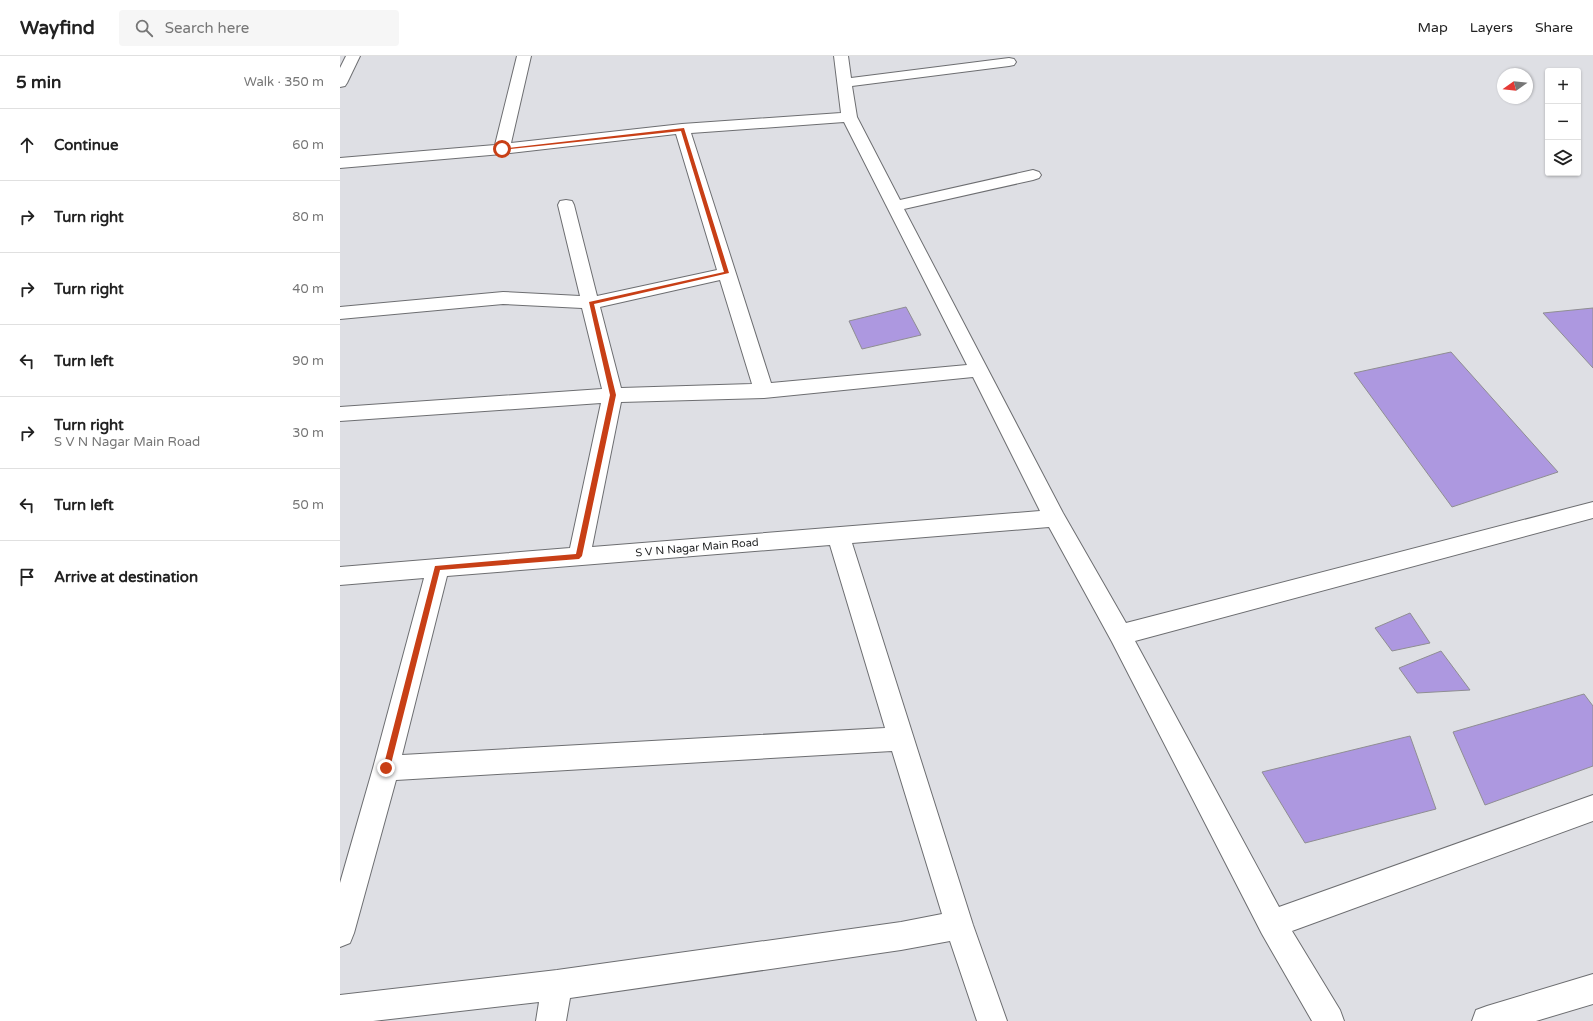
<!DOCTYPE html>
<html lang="en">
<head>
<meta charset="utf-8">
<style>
	:root { --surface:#fff; --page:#f6f6f6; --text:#222; --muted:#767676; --line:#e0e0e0 }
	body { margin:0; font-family:"Varela Round",sans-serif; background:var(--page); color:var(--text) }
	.controls { position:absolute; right:12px; top:12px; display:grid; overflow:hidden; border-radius:4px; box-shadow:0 1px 3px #0004 }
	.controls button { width:36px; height:36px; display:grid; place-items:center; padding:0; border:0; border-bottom:1px solid var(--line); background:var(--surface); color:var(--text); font:20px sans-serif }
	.compass { position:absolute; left:1157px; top:12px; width:36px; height:36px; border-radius:50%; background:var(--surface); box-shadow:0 1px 3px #0004; rotate:255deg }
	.stop { position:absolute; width:12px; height:12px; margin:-9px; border:3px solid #c83f16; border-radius:50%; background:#fff }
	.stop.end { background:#c83f16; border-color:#fff; box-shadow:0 1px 4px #0008 }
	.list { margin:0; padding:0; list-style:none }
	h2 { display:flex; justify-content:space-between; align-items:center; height:52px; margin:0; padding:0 16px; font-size:17px }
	h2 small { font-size:13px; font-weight:400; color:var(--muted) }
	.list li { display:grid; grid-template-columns:26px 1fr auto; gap:12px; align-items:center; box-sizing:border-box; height:72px; padding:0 16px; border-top:1px solid var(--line) }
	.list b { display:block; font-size:15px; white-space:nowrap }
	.list p { margin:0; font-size:13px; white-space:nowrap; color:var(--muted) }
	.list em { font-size:13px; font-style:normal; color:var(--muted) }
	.icon { flex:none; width:22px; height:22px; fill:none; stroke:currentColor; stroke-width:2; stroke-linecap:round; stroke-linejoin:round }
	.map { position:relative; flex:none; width:1253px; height:965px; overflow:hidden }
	header { display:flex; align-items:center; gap:24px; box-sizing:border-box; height:56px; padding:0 20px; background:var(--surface); border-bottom:1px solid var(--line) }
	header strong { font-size:19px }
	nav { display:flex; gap:22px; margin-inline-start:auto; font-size:14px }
	.search { width:280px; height:36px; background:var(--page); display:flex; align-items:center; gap:10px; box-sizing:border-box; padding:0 14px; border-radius:4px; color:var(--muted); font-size:15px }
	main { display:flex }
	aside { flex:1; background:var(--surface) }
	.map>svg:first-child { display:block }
</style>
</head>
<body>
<header>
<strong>Wayfind</strong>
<div class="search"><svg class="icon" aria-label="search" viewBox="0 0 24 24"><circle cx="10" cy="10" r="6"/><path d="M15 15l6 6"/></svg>Search here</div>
<nav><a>Map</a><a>Layers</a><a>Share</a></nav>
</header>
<main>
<aside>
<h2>5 min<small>Walk · 350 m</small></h2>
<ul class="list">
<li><svg class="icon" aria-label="ahead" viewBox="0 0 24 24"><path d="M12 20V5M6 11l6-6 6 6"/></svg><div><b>Continue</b></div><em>60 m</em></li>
<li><svg class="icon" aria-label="right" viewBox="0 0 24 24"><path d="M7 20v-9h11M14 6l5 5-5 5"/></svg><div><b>Turn right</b></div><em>80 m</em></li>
<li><svg class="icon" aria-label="right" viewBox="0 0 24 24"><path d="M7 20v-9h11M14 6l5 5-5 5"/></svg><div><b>Turn right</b></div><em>40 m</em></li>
<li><svg class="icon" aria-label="left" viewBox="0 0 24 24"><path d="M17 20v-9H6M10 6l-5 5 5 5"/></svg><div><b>Turn left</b></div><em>90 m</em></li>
<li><svg class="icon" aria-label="right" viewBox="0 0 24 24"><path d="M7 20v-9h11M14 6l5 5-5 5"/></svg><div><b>Turn right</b><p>S V N Nagar Main Road</p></div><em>30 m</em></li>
<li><svg class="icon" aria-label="left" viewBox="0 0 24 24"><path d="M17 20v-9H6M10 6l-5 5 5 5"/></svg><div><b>Turn left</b></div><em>50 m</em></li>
<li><svg class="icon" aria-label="arrive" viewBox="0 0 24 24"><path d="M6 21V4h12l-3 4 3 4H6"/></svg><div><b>Arrive at destination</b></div></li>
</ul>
</aside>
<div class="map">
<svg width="1253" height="965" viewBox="0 0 1253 965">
	<rect width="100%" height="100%" fill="#dedfe4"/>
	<g fill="#ad98e0" stroke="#8f8e92">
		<polygon points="566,251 581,279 522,293 509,265"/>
		<polygon points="1253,252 1253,312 1203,257"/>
		<polygon points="1111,296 1218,416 1112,451 1014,317"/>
		<polygon points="1070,557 1090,587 1052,595 1035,572"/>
		<polygon points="1101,595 1130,634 1077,637 1059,612"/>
		<polygon points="1244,638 1253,650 1253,710 1145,749 1113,676"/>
		<polygon points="1070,680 1096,753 965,787 922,716"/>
	</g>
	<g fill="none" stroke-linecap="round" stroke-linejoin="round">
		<defs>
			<g id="minor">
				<polygon points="6,0 20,0 7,27 5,30 0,31 0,12"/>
				<path d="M177 0H191L171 87 342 68 501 57 494 0H508L511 22 669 2 674 3 676 6 674 9 669 10 512 30 517 61 560 144 693 114 699 116 701 119 699 122 693 124 564 153 723 457 786 567 1253 446V462L795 585 939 851 1253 739V765L952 875 1000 954 1004 965H972L922 878 772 586 709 471 512 487 633 869 667 965H637L610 885 561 894 230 942 226 965H196L199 946 33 965H0V939L217 914 561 866 602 858 552 695 56 724 14 877 10 887 0 891V827L33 712 84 522 0 529V511L230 492 261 347 0 365V351L262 333 242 252 163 248 0 263V251L163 236 240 240 218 149 220 145 226 144 232 145 234 149 257 240 377 214 336 78 162 98 0 112V102L155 89ZM504 66 627 309 431 327 351 77ZM380 224 412 328 281 332 260 251ZM633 321 700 455 252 491 281 346 424 342ZM490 489 545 672 62 699 107 520Z"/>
				<polygon points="1253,918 1253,948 1196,965 1132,965 1136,954 1147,950"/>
			</g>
		</defs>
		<use href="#minor" stroke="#6d6e71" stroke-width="2"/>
		<use href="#minor" fill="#fff" fill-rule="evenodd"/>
	</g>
	<polygon fill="#c83f16" points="344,72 389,217 254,248 276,339 242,500 239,503 100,514 50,712 46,715 44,714 43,712 95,510 236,498 270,339 249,246 384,216 341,75 162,94 160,93"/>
	<g text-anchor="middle" stroke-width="4" stroke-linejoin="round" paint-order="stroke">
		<g font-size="11" fill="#262728" stroke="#fff">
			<text transform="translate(357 491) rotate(-5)" y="4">S V N Nagar Main Road</text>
		</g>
	</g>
</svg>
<div class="controls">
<button>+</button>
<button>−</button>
<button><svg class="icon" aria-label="layers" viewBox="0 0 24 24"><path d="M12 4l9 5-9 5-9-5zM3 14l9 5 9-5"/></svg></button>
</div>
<svg class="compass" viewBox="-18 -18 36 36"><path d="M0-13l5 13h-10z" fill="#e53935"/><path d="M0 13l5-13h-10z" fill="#767676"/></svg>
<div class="stop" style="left:162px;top:93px"></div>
<div class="stop end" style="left:46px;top:712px"></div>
</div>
</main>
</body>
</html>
